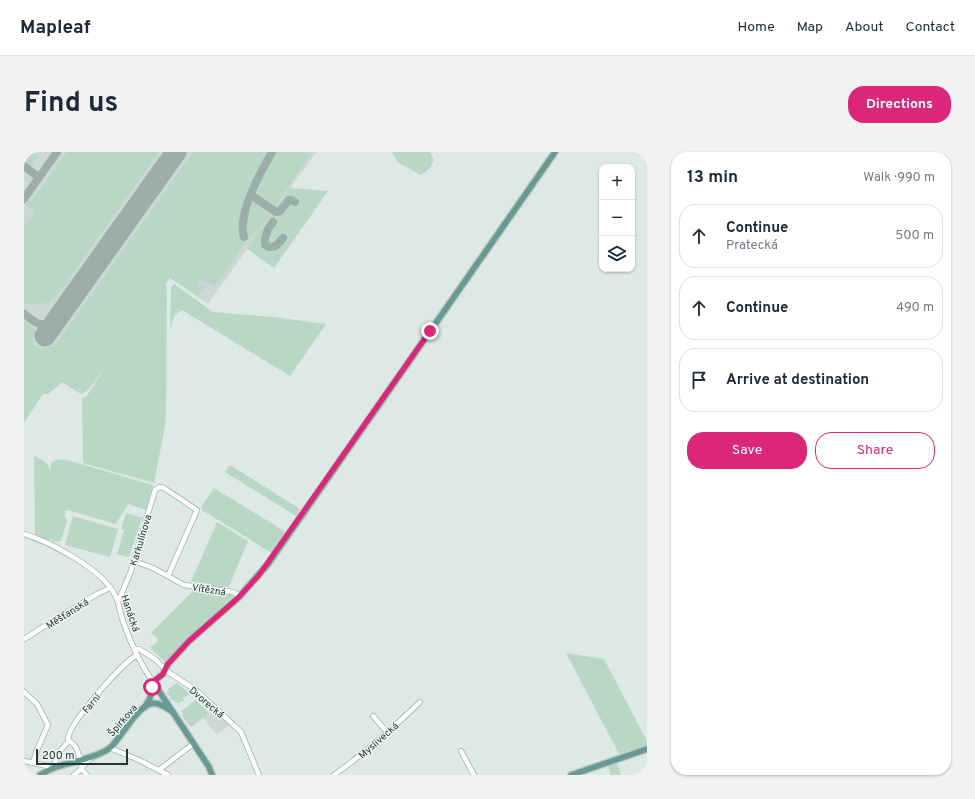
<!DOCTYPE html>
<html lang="en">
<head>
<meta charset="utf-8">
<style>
	:root { --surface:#fff; --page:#f2f2f3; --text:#1f2937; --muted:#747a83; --line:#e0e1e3; --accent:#db2777 }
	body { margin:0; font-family:Overpass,sans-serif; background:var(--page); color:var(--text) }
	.controls { position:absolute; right:12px; top:12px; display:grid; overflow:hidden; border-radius:8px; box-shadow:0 1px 3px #0004 }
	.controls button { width:36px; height:36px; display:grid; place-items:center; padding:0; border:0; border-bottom:1px solid var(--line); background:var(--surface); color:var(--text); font:20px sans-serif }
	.scale { position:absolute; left:12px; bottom:10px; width:92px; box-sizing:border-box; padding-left:4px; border:2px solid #213733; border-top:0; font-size:11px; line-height:14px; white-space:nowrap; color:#213733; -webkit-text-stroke:3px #eef5f3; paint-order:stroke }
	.stop { position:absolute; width:12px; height:12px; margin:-9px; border:3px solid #db2777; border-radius:50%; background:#fff }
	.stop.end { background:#db2777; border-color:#fff; box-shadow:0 1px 4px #0008 }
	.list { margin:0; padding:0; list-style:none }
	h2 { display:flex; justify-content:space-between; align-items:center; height:52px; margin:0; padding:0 16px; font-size:17px }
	h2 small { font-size:13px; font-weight:400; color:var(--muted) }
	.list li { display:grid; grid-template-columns:26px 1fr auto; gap:12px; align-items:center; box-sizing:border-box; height:64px; margin:0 8px 8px; padding:0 8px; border:1px solid var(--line); border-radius:16px }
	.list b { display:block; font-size:15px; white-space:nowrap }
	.list p { margin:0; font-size:13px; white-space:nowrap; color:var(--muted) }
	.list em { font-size:13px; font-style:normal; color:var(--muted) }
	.actions { display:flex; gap:8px; padding:12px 16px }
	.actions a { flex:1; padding:9px 0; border:1px solid var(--accent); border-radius:16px; text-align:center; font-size:14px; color:var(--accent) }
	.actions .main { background:var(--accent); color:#fff }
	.icon { flex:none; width:22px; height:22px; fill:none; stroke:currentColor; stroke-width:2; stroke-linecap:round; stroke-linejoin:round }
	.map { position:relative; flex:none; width:623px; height:623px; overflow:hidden; border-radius:16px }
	header { display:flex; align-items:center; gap:24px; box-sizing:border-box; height:56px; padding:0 20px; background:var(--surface); border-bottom:1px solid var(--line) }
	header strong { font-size:19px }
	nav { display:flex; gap:22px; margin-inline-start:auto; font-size:14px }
	.intro { display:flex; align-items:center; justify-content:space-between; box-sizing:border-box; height:96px; padding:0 24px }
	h1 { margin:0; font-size:28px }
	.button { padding:10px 18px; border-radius:16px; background:var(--accent); color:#fff; font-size:14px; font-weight:700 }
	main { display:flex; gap:24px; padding:0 24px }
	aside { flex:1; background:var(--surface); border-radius:16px; box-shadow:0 1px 3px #0004 }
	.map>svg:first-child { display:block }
</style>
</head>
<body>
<header>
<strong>Mapleaf</strong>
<nav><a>Home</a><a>Map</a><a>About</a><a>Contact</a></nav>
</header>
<div class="intro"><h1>Find us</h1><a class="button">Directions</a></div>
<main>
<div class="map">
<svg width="623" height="623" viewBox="0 0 623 623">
	<rect width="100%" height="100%" fill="#dee8e5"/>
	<g fill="#ccd8d4">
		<polygon points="0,0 293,0 287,7 184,152 146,126 64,238 57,242 38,230 24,242 18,242 0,271"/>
		<polygon points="189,557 205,573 193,583 178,565 182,562 183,563"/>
	</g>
	<g fill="#b8d8c5">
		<polygon points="0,0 10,0 15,4 6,16 0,10"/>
		<path d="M43 0H135L36 139C33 142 29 146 26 149 20 153 7 153 0 151V73L1 74 11 61 2 54 5 49 7 50Z"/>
		<polygon points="169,0 279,0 286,3 233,81 230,79 190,135 177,126 173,131 177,134 179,132 181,133 174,144 146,126 142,132 143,141 142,262 141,274 130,331 59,311 58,246 62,245 80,217 64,238 57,242 39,230 24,242 19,242 0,271 0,169 12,178 11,180 9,192 18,198 28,193 29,190 32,192"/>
		<polygon points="368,0 406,0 410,8 406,16 397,23 373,10"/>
		<polygon points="266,36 304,39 250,116 223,97"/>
		<polygon points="150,132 189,160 249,165 302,172 266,224 158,158 150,164 146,177 147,137"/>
		<path d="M10 303 24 312 25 317H27V311C32 307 36 307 43 308L129 333 122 358 104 352C101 360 95 365 92 372L44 358 40 360 42 362 39 363 42 365 43 369 37 389 28 390V388L26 387 25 390 11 384Z"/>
		<polygon points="206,313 276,357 272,364 201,320"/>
		<polygon points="190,336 262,380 248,400 246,400 178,358 177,355"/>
		<polygon points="102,361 118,366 105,405 93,402 100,378 97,377"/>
		<polygon points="49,364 94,377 86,405 41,393"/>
		<polygon points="193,370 224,389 203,439 166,432"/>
		<polygon points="172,436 209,441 210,443 192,460 193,462 142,511 126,496 135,488 127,481"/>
		<polygon points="542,501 580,507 623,589 623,593 595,602"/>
		<polygon points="153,531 166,542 159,546 160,548 154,552 150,548 149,549 142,540 146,540 144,537"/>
		<polygon points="172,548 185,561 167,575 158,564 159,562 158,560 156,560"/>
		<polygon points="593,610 597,623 586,623 584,613"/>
	</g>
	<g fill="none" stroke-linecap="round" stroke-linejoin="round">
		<g stroke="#9caeaa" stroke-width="8">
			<polyline points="0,14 13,24"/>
			<polyline points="227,43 252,60 256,59 265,48 267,48 271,50"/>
			<polyline points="0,47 33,0"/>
			<path d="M249 70C244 76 240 85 241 93L245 95 252 94 259 86"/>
			<path d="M220 85C213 62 236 21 248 0"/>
			<path d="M0 162C4 165 9 169 13 171 30 178 41 156 48 145"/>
		</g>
		<polyline stroke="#9caeaa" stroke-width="21" points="21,184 152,0"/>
		<defs>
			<g id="minor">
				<path d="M0 382C26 390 78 417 91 443 96 452 96 463 100 472 107 492 117 513 129 530"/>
				<polyline points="110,409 129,416 160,433 209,440 216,444"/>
				<polyline points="94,450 97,443 107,419 131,338 136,335 140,336 173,358 144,424"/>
				<polyline points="0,487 73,442 86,436"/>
				<polyline points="111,497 115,497 131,507 144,520 173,539 217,580 235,623"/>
				<polyline points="0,540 13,552 24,573 13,598 9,611"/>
				<polyline points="349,564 364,581"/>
				<polyline points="86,596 115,608 144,623"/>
				<polyline points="437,599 450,623"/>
				<polyline points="0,609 23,614 26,618"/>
				<path d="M31 611C33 601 38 596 45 589"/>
				<path d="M57 617 58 613 52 595 44 587C45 571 98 511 113 503"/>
				<polyline points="57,617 63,623"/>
				<polyline points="135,618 169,592"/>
				<polyline points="50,623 57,617 67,605"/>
				<path d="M310 623C341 601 369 576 396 550"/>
			</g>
			<g id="major">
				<polyline points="129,530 185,615 188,623"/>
				<polyline points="121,555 126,546 129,530 139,522 144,512 165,489 216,444 244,412 531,0"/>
				<path d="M16 623C21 620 27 617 32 615 47 610 76 605 87 595 98 584 112 557 126 552 134 549 143 556 149 560"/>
				<polyline points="547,623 623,597"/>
			</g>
		</defs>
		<use href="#minor" stroke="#a2afac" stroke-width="6"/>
		<use href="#major" stroke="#bcc3c2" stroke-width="8"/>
		<use href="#minor" stroke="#fff" stroke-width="4.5"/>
		<use href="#major" stroke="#669b93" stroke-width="5.5"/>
	</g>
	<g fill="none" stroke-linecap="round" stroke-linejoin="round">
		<polyline stroke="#db2777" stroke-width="5" points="128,535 129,530 139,522 143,513 165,489 213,447 235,423 406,179"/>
	</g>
	<g text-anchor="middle" stroke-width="3" stroke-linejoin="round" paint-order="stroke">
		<g font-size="10" fill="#213733" stroke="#eef5f3">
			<text transform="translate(116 388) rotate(-73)" y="4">Karkulínova</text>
			<text transform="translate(185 437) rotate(9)" y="4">Vítězná</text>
			<text transform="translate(43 461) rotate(-32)" y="4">Měšťanská</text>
			<text transform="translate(107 461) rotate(71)" y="4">Hanácká</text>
			<text transform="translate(183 550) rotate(41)" y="4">Dvorecká</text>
			<text transform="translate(67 551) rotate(-50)" y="4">Farní</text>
			<text transform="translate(98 568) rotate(-49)" y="4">Špirkova</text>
			<text transform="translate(354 588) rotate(-41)" y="4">Myslivecká</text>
		</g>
	</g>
</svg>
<div class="controls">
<button>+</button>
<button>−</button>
<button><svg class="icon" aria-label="layers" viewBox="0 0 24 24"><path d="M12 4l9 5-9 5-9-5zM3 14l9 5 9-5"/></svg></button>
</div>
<div class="scale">200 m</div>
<div class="stop" style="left:128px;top:535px"></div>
<div class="stop end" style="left:406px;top:179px"></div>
</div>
<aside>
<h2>13 min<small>Walk · 990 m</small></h2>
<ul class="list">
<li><svg class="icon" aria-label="ahead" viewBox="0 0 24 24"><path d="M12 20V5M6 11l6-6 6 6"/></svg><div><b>Continue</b><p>Pratecká</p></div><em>500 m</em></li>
<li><svg class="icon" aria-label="ahead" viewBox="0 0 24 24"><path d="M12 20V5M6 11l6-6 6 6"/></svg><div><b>Continue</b></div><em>490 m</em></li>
<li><svg class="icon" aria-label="arrive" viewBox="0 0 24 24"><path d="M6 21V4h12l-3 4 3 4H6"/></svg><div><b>Arrive at destination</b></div></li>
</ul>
<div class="actions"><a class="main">Save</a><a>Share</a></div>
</aside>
</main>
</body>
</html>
